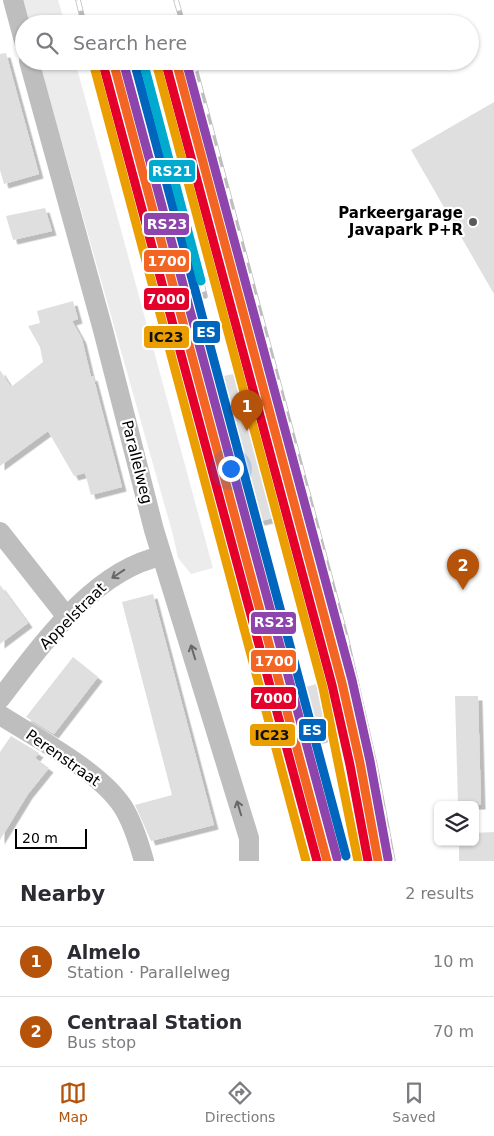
<!DOCTYPE html>
<html lang="en">
<head>
<meta charset="utf-8">
<style>
	:root { --surface:#fff; --page:#f2f2f3; --text:#2b2b33; --muted:#7c7c81; --line:#e1e1e2; --accent:#b45309 }
	body { margin:0; font-family:"DejaVu Sans",sans-serif; background:var(--page); color:var(--text) }
	.controls { position:absolute; right:15px; bottom:15px; display:grid; overflow:hidden; border-radius:8px; box-shadow:0 1px 4px #0004 }
	.controls button { width:45px; height:45px; display:grid; place-items:center; padding:0; border:0; border-bottom:1px solid var(--line); background:var(--surface); color:var(--text); font:25px sans-serif }
	.scale { position:absolute; left:15px; bottom:12px; width:72px; box-sizing:border-box; padding-left:5px; border:2px solid #000; border-top:0; font-size:14px; line-height:18px; white-space:nowrap; color:#000; -webkit-text-stroke:4px #fff; paint-order:stroke }
	.you { position:absolute; left:230px; top:468px; width:18px; height:18px; margin:-12px; border:4px solid #fff; border-radius:50%; background:#1a73e8; box-shadow:0 0 0 8px #1a73e833 }
	.badge { display:grid; place-items:center; width:32px; height:32px; border-radius:50%; background:var(--accent); color:#fff; font-size:16px; font-weight:700 }
	.pin { position:absolute; translate:-50% -41px; filter:drop-shadow(0 1px 2px #0008) }
	.pin::after { content:''; position:absolute; top:26px; width:18px; height:15px; background:inherit; clip-path:polygon(0 0,100% 0,50% 100%) }
	.list { margin:0; padding:0; list-style:none }
	h2 { display:flex; justify-content:space-between; align-items:center; height:65px; margin:0; padding:0 20px; font-size:21px }
	h2 small { font-size:16px; font-weight:400; color:var(--muted) }
	.list li { display:grid; grid-template-columns:32px 1fr auto; gap:15px; align-items:center; box-sizing:border-box; height:70px; padding:0 20px; border-top:1px solid var(--line) }
	.list b { display:block; font-size:19px; white-space:nowrap }
	.list p { margin:0; font-size:16px; white-space:nowrap; color:var(--muted) }
	.list em { font-size:16px; font-style:normal; color:var(--muted) }
	.icon { flex:none; width:28px; height:28px; fill:none; stroke:currentColor; stroke-width:2; stroke-linecap:round; stroke-linejoin:round }
	.map { position:relative; flex:none; width:494px; height:861px; overflow:hidden }
	.search { position:absolute; background:var(--surface); box-shadow:0 1px 4px #0004; left:15px; right:15px; top:15px; height:55px; display:flex; align-items:center; gap:12px; box-sizing:border-box; padding:0 18px; border-radius:28px; color:var(--muted); font-size:19px }
	.sheet { height:205px; background:var(--surface) }
	nav { display:flex; justify-content:space-around; align-items:center; box-sizing:border-box; height:70px; border-top:1px solid var(--line); background:var(--surface); font-size:14px; color:var(--muted) }
	nav a { display:grid; justify-items:center; gap:2px }
	nav .on { color:var(--accent) }
	.map>svg:first-child { display:block }
</style>
</head>
<body>
<div class="map">
<svg width="494" height="861" viewBox="0 0 494 861">
	<defs>
		<filter id="shadow"><feDropShadow dx="4.5" dy="4.5" stdDeviation="0" flood-color="#0004"/></filter>
	</defs>
	<rect width="100%" height="100%" fill="#fff"/>
	<g fill="#ececec">
		<polygon points="22,0 58,0 65,24 29,24"/>
		<polygon points="39,61 75,61 213,568 191,574 178,558 173,535"/>
	</g>
	<g fill="#dfdfdf" filter="url(#shadow)">
		<polygon points="6,53 39,174 4,184 0,170 0,54"/>
		<polygon points="494,102 494,294 411,150"/>
		<polygon points="45,208 52,231 13,240 6,216"/>
		<polygon points="73,301 78,319 72,321 82,339 91,377 93,376 122,487 91,495 85,473 74,476 48,431 0,466 0,370 11,387 43,362 40,347 28,326 40,323 37,311"/>
		<polygon points="233,374 243,380 277,510 273,518 261,521 253,517 218,386 224,376"/>
		<polygon points="0,585 28,623 0,644"/>
		<polygon points="153,594 214,825 151,841 135,805 172,795 122,602"/>
		<polygon points="73,657 98,677 54,734 26,717"/>
		<polygon points="320,683 334,735 315,740 302,688"/>
		<polygon points="455,696 478,696 481,805 458,805"/>
		<polygon points="11,736 39,753 35,758 49,768 28,794 0,840 0,752"/>
		<polygon points="494,832 494,861 459,861 459,842 475,842 475,833"/>
	</g>
	<g fill="none" stroke-linecap="round" stroke-linejoin="round">
		<g stroke="#bebebe" stroke-width="20">
			<polyline points="13,0 24,41"/>
			<polyline points="29,61 103,330 154,530 249,838 249,861"/>
			<polyline points="0,532 67,617"/>
			<path d="M0 699C41 646 93 570 162 556"/>
			<path d="M0 715C36 738 100 771 123 807 133 823 139 843 144 861"/>
		</g>
		<defs>
			<g id="rail">
				<polyline points="78,0 84,24"/>
				<polyline points="176,0 183,24"/>
				<polyline points="94,61 308,861"/>
				<polyline points="193,61 346,637 376,770 393,861"/>
				<polyline points="201,281 205,296"/>
			</g>
		</defs>
		<use href="#rail" stroke="#bebebe" stroke-width="5.5"/>
		<use href="#rail" stroke="#fff" stroke-width="4" stroke-dasharray="11" stroke-linecap="butt"/>
		<defs>
			<g id="rail-1">
				<polyline points="113,61 327,861"/>
				<polyline points="176,61 342,683 360,763 378,861"/>
			</g>
			<g id="rail-2">
				<polyline points="103,64 317,861"/>
				<polyline points="166,64 332,685 350,765 368,861"/>
			</g>
			<g id="rail-3">
				<polyline points="123,61 337,858"/>
				<polyline points="186,61 352,680 370,761 388,859"/>
			</g>
			<g id="rail-4">
				<polyline points="94,66 306,861"/>
				<polyline points="157,66 323,688 358,861"/>
			</g>
			<polyline id="rail-5" points="134,61 346,856"/>
			<polyline id="rail-6" points="143,61 201,281"/>
		</defs>
		<use href="#rail-1" stroke="#fff" stroke-width="12"/>
		<use href="#rail-2" stroke="#fff" stroke-width="12"/>
		<use href="#rail-3" stroke="#fff" stroke-width="12"/>
		<use href="#rail-4" stroke="#fff" stroke-width="12"/>
		<use href="#rail-5" stroke="#fff" stroke-width="12"/>
		<use href="#rail-6" stroke="#fff" stroke-width="12"/>
		<use href="#rail-1" stroke="#f26522" stroke-width="9"/>
		<use href="#rail-2" stroke="#e4002b" stroke-width="9"/>
		<use href="#rail-3" stroke="#8e44ad" stroke-width="9"/>
		<use href="#rail-4" stroke="#eb9e00" stroke-width="9"/>
		<use href="#rail-5" stroke="#0065bd" stroke-width="9"/>
		<use href="#rail-6" stroke="#00a9ce" stroke-width="9"/>
	</g>
	<defs><path id="oneway-shaft" d="M-6 0H5M1.5-3L5.5 0L1.5 3" fill="none" stroke-width="1.6" stroke-linecap="round" stroke-linejoin="round" transform="scale(1.25)"/></defs>
	<g stroke="#686868">
		<use href="#oneway-shaft" transform="translate(118 574) rotate(146)"/>
		<use href="#oneway-shaft" transform="translate(193 652) rotate(-107)"/>
		<use href="#oneway-shaft" transform="translate(239 808) rotate(-107)"/>
	</g>
	<circle fill="#595959" stroke="#fff" stroke-width="2" cx="473" cy="222" r="5"/>
	<g text-anchor="middle" stroke-width="4.5" stroke-linejoin="round" paint-order="stroke">
		<g font-size="15" font-weight="bold" fill="#000" stroke="#fff" text-anchor="end">
			<text x="463" y="218">Parkeergarage<tspan x="463" dy="17">Javapark P+R</tspan></text>
		</g>
		<g font-size="15" fill="#000" stroke="#fff">
			<text transform="translate(137 462) rotate(76)" y="5">Parallelweg</text>
			<text transform="translate(73 616) rotate(-45)" y="5">Appelstraat</text>
			<text transform="translate(63 758) rotate(35)" y="5">Perenstraat</text>
		</g>
	</g>
	<g stroke="#fff" stroke-width="2">
		<rect x="148" y="159" width="48" height="24" rx="5" fill="#00a9ce"/>
		<rect x="143" y="212" width="47" height="24" rx="5" fill="#8e44ad"/>
		<rect x="143" y="249" width="47" height="24" rx="5" fill="#f26522"/>
		<rect x="143" y="287" width="47" height="24" rx="5" fill="#e4002b"/>
		<rect x="192" y="320" width="29" height="24" rx="5" fill="#0065bd"/>
		<rect x="143" y="325" width="47" height="24" rx="5" fill="#eb9e00"/>
		<rect x="250" y="611" width="47" height="24" rx="5" fill="#8e44ad"/>
		<rect x="250" y="649" width="47" height="24" rx="5" fill="#f26522"/>
		<rect x="250" y="686" width="47" height="24" rx="5" fill="#e4002b"/>
		<rect x="298" y="718" width="29" height="24" rx="5" fill="#0065bd"/>
		<rect x="249" y="723" width="47" height="24" rx="5" fill="#eb9e00"/>
	</g>
	<g font-size="14" text-anchor="middle" font-weight="bold" fill="#fff">
		<text x="172" y="176">RS21</text>
		<text x="167" y="229">RS23</text>
		<text x="167" y="266">1700</text>
		<text x="166" y="304">7000</text>
		<text x="206" y="337">ES</text>
		<text x="274" y="627">RS23</text>
		<text x="274" y="666">1700</text>
		<text x="273" y="703">7000</text>
		<text x="312" y="735">ES</text>
	</g>
	<g font-size="14" text-anchor="middle" font-weight="bold" fill="#111">
		<text x="166" y="342">IC23</text>
		<text x="272" y="740">IC23</text>
	</g>
</svg>
<div class="controls">
<button><svg class="icon" aria-label="layers" viewBox="0 0 24 24"><path d="M12 4l9 5-9 5-9-5zM3 14l9 5 9-5"/></svg></button>
</div>
<div class="scale">20 m</div>
<div class="you"></div>
<div class="pin badge" style="left:247px;top:431px">1</div>
<div class="pin badge" style="left:463px;top:590px">2</div>
<div class="search"><svg class="icon" aria-label="search" viewBox="0 0 24 24"><circle cx="10" cy="10" r="6"/><path d="M15 15l6 6"/></svg>Search here</div>
</div>
<section class="sheet">
<h2>Nearby<small>2 results</small></h2>
<ul class="list">
<li><span class="badge">1</span><div><b>Almelo</b><p>Station · Parallelweg</p></div><em>10 m</em></li>
<li><span class="badge">2</span><div><b>Centraal Station</b><p>Bus stop</p></div><em>70 m</em></li>
</ul>
</section>
<nav>
<a class="on"><svg class="icon" aria-label="map" viewBox="0 0 24 24"><path d="M3 6l6-2 6 2 6-2v14l-6 2-6-2-6 2zM9 4v14M15 6v14"/></svg>Map</a>
<a><svg class="icon" aria-label="directions" viewBox="0 0 24 24"><path d="M12 3l9 9-9 9-9-9zM9 14v-3h6M13 9l2 2-2 2"/></svg>Directions</a>
<a><svg class="icon" aria-label="saved" viewBox="0 0 24 24"><path d="M7 4h10v16l-5-4-5 4z"/></svg>Saved</a>
</nav>
</body>
</html>
